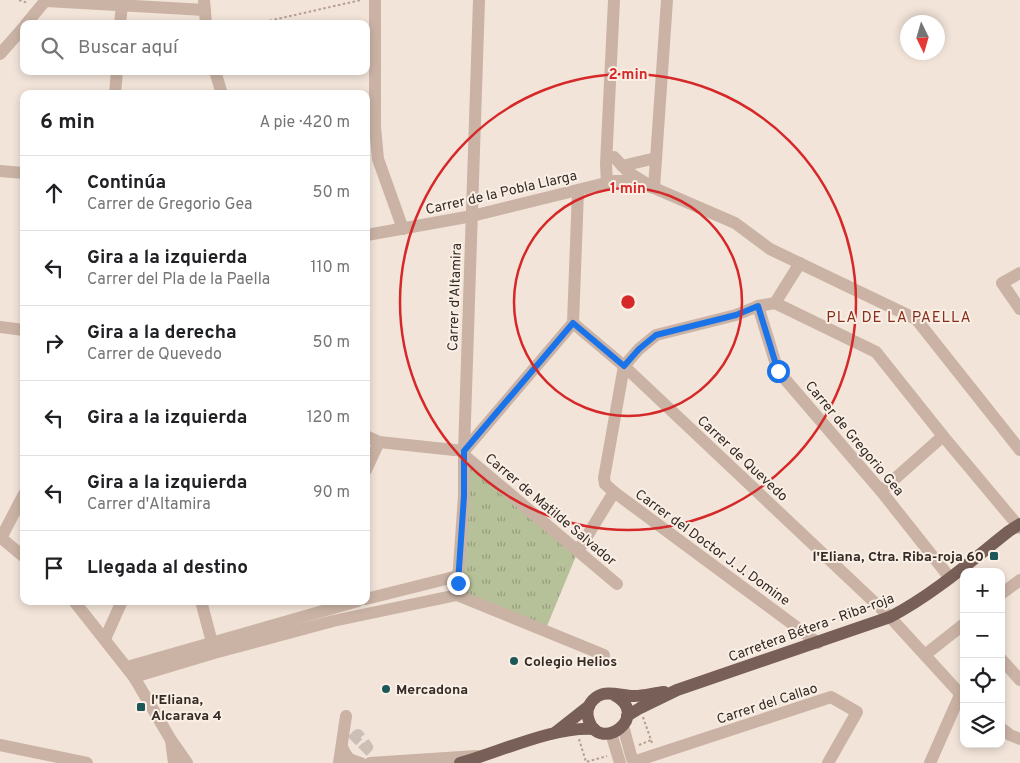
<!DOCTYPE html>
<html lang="es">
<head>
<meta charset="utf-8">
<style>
	:root { --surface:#fff; --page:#f6f6f6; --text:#202124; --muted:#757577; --line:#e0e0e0 }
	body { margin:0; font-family:Overpass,sans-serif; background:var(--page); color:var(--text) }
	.controls { position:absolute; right:15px; bottom:15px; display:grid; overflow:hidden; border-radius:10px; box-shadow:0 2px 8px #0003 }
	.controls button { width:45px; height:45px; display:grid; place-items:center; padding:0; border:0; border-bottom:1px solid var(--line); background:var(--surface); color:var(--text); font:25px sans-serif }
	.compass { position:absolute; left:900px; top:15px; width:45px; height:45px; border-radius:50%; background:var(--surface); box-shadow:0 2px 8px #0003; rotate:175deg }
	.stop { position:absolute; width:15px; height:15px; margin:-11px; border:4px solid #1a73e8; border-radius:50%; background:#fff }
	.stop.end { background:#1a73e8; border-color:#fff; box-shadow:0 1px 5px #0008 }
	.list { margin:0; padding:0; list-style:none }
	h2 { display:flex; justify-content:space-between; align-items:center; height:65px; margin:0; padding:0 20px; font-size:21px }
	h2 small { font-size:16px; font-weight:400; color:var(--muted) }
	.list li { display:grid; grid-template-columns:32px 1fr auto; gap:15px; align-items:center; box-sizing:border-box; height:75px; padding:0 20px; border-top:1px solid var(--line) }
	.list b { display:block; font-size:19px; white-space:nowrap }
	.list p { margin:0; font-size:16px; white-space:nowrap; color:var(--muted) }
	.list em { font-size:16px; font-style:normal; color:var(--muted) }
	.icon { flex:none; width:28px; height:28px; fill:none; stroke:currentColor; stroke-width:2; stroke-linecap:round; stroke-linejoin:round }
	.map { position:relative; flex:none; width:1020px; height:763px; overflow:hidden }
	.search { position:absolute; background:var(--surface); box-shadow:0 2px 8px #0003; left:20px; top:20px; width:350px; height:55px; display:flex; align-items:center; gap:12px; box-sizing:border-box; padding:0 18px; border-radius:10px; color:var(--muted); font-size:19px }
	.panel { position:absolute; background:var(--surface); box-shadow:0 2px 8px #0003; left:20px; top:90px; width:350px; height:515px; border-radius:10px }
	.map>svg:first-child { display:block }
</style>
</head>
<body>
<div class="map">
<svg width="1020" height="763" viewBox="0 0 1020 763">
	<defs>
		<pattern id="park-tufts" width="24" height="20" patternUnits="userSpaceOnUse" patternTransform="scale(1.25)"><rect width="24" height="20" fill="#b7c199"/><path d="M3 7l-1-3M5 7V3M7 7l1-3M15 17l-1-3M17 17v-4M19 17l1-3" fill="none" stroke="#969d7d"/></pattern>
	</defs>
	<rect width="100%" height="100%" fill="#f2e4d9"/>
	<polygon fill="url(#park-tufts)" points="465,456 578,551 545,631 457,595"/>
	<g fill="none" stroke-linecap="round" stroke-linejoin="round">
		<polyline stroke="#ccbfb5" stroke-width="12" stroke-dasharray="12 6" stroke-linecap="butt" points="352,741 358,735 367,747 362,752"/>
		<g stroke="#b69d8f" stroke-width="2" stroke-dasharray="2.5 2.5" stroke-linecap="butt">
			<polyline points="19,0 28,3"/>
			<polyline points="255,24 361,0"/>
			<polyline points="643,717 652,743"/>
			<polyline points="579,739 586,762 607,756"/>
			<polyline points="639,745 651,740"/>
		</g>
		<g stroke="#cab3a5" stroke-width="12">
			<polyline points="204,0 206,24"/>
			<polyline points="375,0 375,127 378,159 403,229"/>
			<polyline points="46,1 205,10"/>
			<polyline points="26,24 46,0"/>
			<polyline points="120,24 122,5"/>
			<polyline points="0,54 24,27"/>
			<polyline points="215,71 222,94"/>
			<polyline points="115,94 117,71"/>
			<polyline points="614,157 628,172 654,188 667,0"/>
			<polyline points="622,166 656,158"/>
			<polyline points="0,171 24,173"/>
			<polyline points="607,183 606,164 614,0"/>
			<polyline points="367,235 472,216 614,181 631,181 654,188 735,223 770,249 916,319 1020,450"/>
			<polyline points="800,263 775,303 758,306 736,315 656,335 639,349 624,366 604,478 605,484 614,492 818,643"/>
			<polyline points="1020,273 1002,283 1020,309"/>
			<polyline points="775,303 876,352 943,436 1020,528"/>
			<polyline points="758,306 778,371 881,491 950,578"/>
			<polyline points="573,323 624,366 890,617 964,698"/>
			<polyline points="0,327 24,330"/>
			<polyline points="366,436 379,442 464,451"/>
			<polyline points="464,451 573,323 578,191"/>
			<polyline points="465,456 617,584"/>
			<polyline points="366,470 379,442"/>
			<polyline points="881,491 943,436"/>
			<polyline points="0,537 24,557"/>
			<polyline points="1,538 24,494"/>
			<polyline points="578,551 614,492"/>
			<polyline points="1001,594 1020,580"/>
			<polyline points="457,595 464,496 464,451 479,0"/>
			<polyline points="366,599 458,576"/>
			<polyline points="74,601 134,677 171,740 187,763"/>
			<polyline points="201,601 214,650"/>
			<polyline points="105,639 122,601"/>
			<polyline points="926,654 964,624"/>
			<polyline points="1001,659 1020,680"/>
			<polyline points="127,667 358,601"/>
			<polyline points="134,677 214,653 333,621 457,595 604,655"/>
			<polyline points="623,726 632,759"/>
			<polyline points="1001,728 1010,735 1020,739"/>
			<polyline points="611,733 620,763"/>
			<polyline points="171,740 174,763"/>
			<polyline points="0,745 87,763"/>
			<path d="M342 747C347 758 349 760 361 763"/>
			<polyline points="636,761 831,697 857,712 828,763"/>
			<polyline points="339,763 346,716"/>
			<polyline points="370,763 476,756"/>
			<polyline points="930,763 960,695"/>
		</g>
		<g stroke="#785f57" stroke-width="12">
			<path d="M614 695C652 715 601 754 589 721 586 713 588 705 593 700 596 697 599 695 603 694 612 692 624 696 634 696 644 696 654 693 664 692"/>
			<path d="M627 716 640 708 677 690 890 617C934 594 971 561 1009 531L1020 524"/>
			<polyline points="556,732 589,706"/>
			<path d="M460 763C500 752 554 726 594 729"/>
		</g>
	</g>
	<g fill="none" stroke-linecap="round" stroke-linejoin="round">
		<polyline stroke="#1a73e8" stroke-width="6" points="458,583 464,496 464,451 573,323 624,366 639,349 656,335 736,315 758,306 778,371"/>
	</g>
	<g fill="none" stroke="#d62828" stroke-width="2.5">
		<circle cx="628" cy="302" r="114"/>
		<circle cx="628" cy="302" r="228"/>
	</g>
	<g fill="#1b5857" stroke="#faefe5" stroke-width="2">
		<rect x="989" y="551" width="10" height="10" rx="2.5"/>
		<circle cx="514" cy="661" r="5"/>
		<circle cx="386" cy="689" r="5"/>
		<rect x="136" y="702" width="10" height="10" rx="2.5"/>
	</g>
	<g text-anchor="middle" stroke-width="4" stroke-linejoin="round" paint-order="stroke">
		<g font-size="14" fill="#352a26" stroke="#faefe5">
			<text transform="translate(501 192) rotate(-13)" y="5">Carrer de la Pobla Llarga</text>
			<text transform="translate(454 297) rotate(-88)" y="5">Carrer d'Altamira</text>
			<text transform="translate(855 438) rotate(50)" y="5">Carrer de Gregorio Gea</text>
			<text transform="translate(743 458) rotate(43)" y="5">Carrer de Quevedo</text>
			<text transform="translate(551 509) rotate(40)" y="5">Carrer de Matilde Salvador</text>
			<text transform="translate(713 547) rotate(36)" y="5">Carrer del Doctor J. J. Domine</text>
			<text transform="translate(811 627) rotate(-20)" y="5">Carretera Bétera - Riba-roja</text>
			<text transform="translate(767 703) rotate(-18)" y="5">Carrer del Callao</text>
		</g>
		<g font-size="14" font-weight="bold" fill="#352a26" stroke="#faefe5" text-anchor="start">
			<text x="984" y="561" text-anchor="end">l'Eliana, Ctra. Riba-roja 60</text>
			<text x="524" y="666">Colegio Helios</text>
			<text x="396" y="694">Mercadona</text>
			<text x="151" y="704">l'Eliana,<tspan x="151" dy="16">Alcarava 4</tspan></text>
		</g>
		<g font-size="15" letter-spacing="1" fill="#872e1d" stroke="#faefe5">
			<text x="899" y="322">PLA DE LA PAELLA</text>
		</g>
	</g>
	<circle cx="628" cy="302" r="8" fill="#d62828" stroke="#faefe5" stroke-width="2.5"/>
	<g font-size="15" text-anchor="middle" font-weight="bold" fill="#d62828" stroke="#faefe5" stroke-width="4" stroke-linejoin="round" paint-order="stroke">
		<text x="628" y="79">2 min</text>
		<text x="628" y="193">1 min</text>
	</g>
</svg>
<div class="controls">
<button>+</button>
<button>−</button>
<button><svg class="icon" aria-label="locate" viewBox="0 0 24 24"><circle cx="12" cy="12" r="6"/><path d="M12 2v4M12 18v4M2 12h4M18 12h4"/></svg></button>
<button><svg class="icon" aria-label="layers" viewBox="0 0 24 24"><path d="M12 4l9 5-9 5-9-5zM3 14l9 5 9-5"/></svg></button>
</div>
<svg class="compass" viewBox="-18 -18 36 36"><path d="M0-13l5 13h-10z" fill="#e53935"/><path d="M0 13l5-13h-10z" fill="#757577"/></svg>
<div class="stop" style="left:778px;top:371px"></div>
<div class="stop end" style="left:458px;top:583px"></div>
<div class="search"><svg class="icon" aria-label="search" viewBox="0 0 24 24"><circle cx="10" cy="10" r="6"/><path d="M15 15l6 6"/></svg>Buscar aquí</div>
<section class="panel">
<h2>6 min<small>A pie · 420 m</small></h2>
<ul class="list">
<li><svg class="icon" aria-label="ahead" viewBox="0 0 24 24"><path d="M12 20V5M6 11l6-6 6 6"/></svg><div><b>Continúa</b><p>Carrer de Gregorio Gea</p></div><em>50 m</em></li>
<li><svg class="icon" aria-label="left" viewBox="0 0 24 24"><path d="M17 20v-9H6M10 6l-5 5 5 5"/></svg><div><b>Gira a la izquierda</b><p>Carrer del Pla de la Paella</p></div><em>110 m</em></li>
<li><svg class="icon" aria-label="right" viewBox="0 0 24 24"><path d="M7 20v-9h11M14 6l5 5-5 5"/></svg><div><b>Gira a la derecha</b><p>Carrer de Quevedo</p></div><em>50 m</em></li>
<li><svg class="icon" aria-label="left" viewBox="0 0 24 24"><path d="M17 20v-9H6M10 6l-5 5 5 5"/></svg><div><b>Gira a la izquierda</b></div><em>120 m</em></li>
<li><svg class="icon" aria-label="left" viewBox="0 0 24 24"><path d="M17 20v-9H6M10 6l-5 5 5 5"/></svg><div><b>Gira a la izquierda</b><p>Carrer d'Altamira</p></div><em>90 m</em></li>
<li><svg class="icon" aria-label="arrive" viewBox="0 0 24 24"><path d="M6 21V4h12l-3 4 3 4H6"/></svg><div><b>Llegada al destino</b></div></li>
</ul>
</section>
</div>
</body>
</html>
